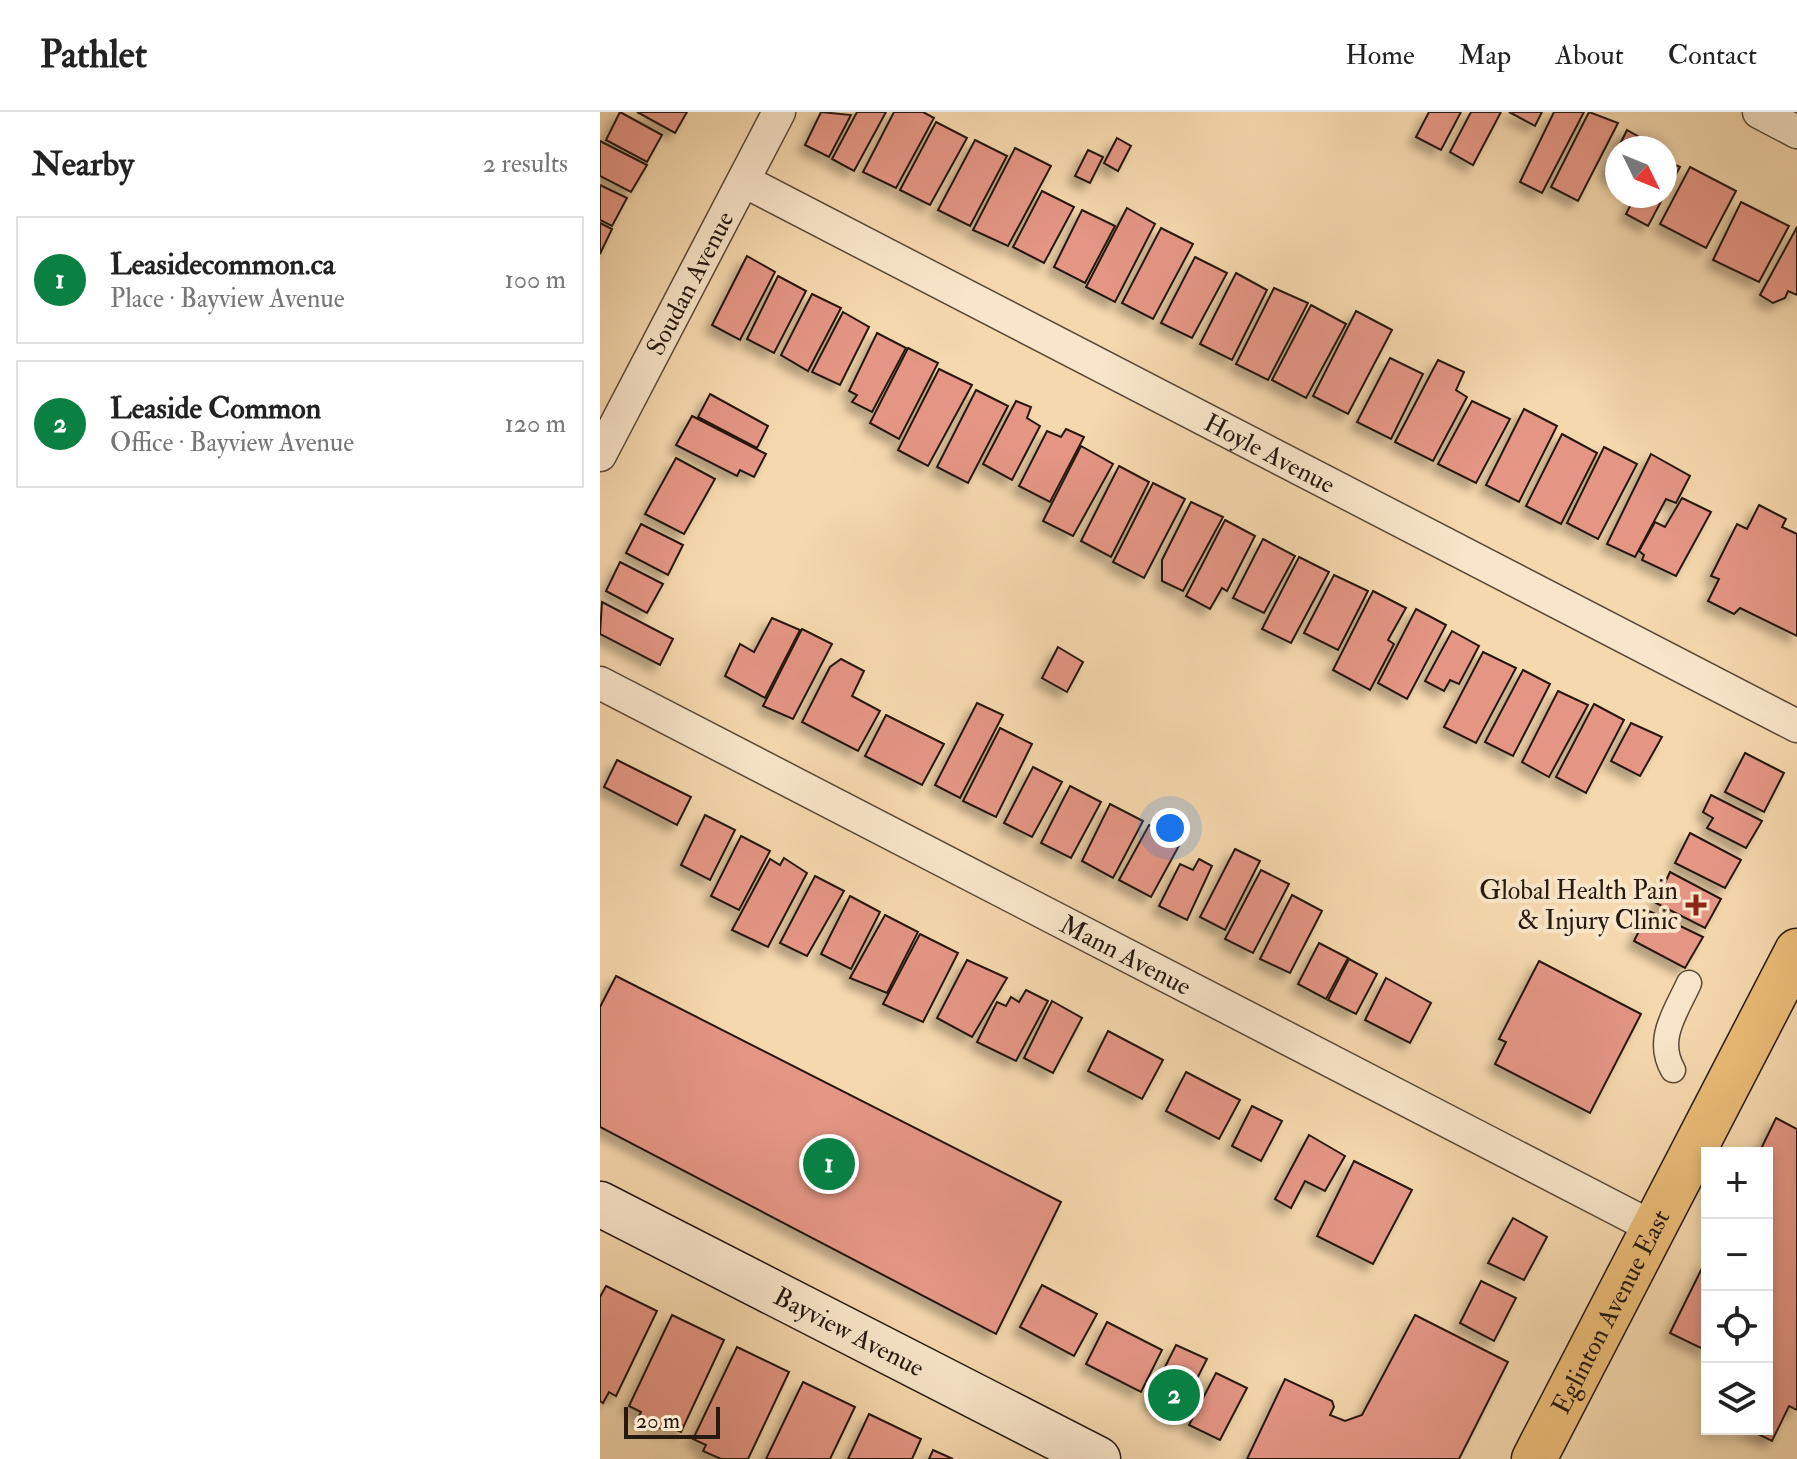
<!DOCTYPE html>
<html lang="en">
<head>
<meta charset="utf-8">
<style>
	:root { --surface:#fff; --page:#f2f2f2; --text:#222; --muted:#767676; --line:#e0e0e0; --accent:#0b8043 }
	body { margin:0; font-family:"IM FELL Double Pica",serif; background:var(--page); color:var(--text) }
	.controls { position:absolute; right:24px; bottom:24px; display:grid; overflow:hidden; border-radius:0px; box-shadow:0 4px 12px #0003 }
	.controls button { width:72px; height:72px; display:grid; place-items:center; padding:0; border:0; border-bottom:2px solid var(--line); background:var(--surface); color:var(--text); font:40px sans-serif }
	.compass { position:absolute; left:1005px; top:24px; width:72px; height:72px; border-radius:50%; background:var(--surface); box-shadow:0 4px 12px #0003; rotate:133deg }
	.scale { position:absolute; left:24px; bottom:20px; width:96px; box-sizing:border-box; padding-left:8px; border:4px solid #251911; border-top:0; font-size:22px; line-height:28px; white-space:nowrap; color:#251911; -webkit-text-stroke:6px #f9e6ca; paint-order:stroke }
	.you { position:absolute; left:570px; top:716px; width:28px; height:28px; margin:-20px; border:6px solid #fff; border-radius:50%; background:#1a73e8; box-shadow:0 0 0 12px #1a73e833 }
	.badge { display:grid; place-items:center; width:52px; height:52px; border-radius:50%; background:var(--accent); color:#fff; font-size:26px; font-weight:700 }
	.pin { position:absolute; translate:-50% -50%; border:4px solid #fff; box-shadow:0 2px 8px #0006 }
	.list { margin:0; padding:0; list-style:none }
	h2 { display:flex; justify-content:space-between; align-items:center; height:104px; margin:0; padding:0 32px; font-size:34px }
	h2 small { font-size:26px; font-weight:400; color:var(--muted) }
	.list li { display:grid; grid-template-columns:52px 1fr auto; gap:24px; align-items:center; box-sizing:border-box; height:128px; margin:0 16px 16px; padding:0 16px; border:2px solid var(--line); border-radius:0px }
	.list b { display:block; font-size:30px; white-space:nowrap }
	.list p { margin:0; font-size:26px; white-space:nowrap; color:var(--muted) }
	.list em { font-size:26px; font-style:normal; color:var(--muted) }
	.icon { flex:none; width:44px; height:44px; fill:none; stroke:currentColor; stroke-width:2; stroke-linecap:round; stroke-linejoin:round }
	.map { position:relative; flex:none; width:1197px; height:1347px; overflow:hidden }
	header { display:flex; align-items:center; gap:48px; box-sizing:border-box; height:112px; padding:0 40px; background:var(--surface); border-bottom:2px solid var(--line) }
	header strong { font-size:38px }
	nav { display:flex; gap:44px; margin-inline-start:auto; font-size:28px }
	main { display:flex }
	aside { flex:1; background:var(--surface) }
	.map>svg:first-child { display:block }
</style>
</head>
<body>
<header>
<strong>Pathlet</strong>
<nav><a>Home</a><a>Map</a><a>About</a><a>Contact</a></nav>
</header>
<main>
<aside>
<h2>Nearby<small>2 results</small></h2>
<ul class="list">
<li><span class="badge">1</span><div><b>Leasidecommon.ca</b><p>Place · Bayview Avenue</p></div><em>100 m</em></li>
<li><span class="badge">2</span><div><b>Leaside Common</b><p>Office · Bayview Avenue</p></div><em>120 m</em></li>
</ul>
</aside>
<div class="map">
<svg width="1197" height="1347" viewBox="0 0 1197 1347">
	<defs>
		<filter id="shadow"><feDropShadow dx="-7" dy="7" stdDeviation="4" flood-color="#0004"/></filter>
	</defs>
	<rect width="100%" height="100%" fill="#f6d8ae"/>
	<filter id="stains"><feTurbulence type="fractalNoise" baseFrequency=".0025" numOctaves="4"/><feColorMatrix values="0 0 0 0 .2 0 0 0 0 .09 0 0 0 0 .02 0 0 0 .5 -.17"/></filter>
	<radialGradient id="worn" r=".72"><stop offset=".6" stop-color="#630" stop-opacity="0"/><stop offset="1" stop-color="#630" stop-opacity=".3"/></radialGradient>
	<g fill="#e49584" stroke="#251911" stroke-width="2" filter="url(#shadow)">
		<polygon points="20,0 62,23 47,50 6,28"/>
		<polygon points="37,0 87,0 75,21"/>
		<polygon points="221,0 251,3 229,45 205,33"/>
		<polygon points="257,0 286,0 254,59 232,47"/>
		<polygon points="294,0 323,0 334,6 296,76 263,60"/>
		<polygon points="829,0 861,0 841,38 816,25"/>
		<polygon points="871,0 901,0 873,53 850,40"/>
		<polygon points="909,0 942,0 935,14"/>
		<polygon points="954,0 984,0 942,81 920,70"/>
		<polygon points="989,0 1018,11 978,89 951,75"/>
		<polygon points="336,10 367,26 330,93 300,78"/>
		<polygon points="1027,18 1055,34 1054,36 1018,36"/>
		<polygon points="517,26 531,34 518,59 504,51"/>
		<polygon points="375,28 407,44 370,114 338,98"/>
		<polygon points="0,29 47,53 31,80 0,64"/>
		<polygon points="415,36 451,54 408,134 373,118"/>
		<polygon points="1017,37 1017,66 1006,60"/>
		<polygon points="488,38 503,45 490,71 475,64"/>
		<polygon points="1065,48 1080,55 1065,82"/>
		<polygon points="1090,55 1136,79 1106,136 1060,112"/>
		<polygon points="0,73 27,86 12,114 0,108"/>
		<polygon points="442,79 474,95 444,151 413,135"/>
		<polygon points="1035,84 1064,84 1048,114 1026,102"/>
		<polygon points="1141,90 1189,114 1159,170 1113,148"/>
		<polygon points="527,96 555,112 515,190 486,175"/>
		<polygon points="482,98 515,114 485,171 454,155"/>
		<polygon points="0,111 12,117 0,142"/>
		<polygon points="1197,115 1197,183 1188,179 1185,186 1173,191 1160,183"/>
		<polygon points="561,116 593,132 553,207 522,191"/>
		<polygon points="147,144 175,160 140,228 112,213"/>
		<polygon points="595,145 627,161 592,226 561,211"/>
		<polygon points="636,161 667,178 632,248 600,232"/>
		<polygon points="178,164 206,179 174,241 147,227"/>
		<polygon points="674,176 708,191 668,268 636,252"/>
		<polygon points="212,182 241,196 208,259 181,243"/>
		<polygon points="711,193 746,212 706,286 672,268"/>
		<polygon points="756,199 792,218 748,302 713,284"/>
		<polygon points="243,200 269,215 240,273 212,260"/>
		<polygon points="277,221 306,236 272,300 252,290 257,283 249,279"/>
		<polygon points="308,236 338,251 299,327 270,311"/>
		<polygon points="790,246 823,262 791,327 757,310"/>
		<polygon points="838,248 864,260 856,278 867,285 833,349 795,330"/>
		<polygon points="339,257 372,273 328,354 298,338"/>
		<polygon points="376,278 408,294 368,371 337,355"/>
		<polygon points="110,282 168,314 157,336 98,305"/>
		<polygon points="416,289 431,295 427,306 440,314 412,368 383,352"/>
		<polygon points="872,289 910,307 876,371 838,352"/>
		<polygon points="924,297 957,314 919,390 886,373"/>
		<polygon points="92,304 166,342 154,365 140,358 137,364 76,333"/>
		<polygon points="466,317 484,325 450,390 419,374 447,319 461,325"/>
		<polygon points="962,322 997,341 961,412 926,394"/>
		<polygon points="481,334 513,352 473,424 443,409"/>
		<polygon points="1004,335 1037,352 998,427 967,411"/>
		<polygon points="1051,342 1090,364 1076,391 1066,387 1035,445 1007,432"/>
		<polygon points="76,346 115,367 84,422 45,402"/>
		<polygon points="519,354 549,370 511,445 481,429"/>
		<polygon points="553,371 585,387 544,466 513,450"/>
		<polygon points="1082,386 1111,400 1076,464 1042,448 1044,443 1039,439 1055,410 1065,415"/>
		<polygon points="591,390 623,405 583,479 562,469 562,448"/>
		<polygon points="1159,393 1186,407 1182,415 1197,422 1197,524 1140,496 1134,502 1108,489 1119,467 1111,464 1137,412 1147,417"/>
		<polygon points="625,408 655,424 627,479 622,476 610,497 586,484"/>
		<polygon points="41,412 83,433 68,463 26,441"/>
		<polygon points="663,427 695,444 664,501 633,486"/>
		<polygon points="699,445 729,460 691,531 662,517"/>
		<polygon points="20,450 63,472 47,501 6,479"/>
		<polygon points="734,463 768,479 738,538 704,521"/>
		<polygon points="773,479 806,496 788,528 794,532 770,578 733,558"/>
		<polygon points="2,490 73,527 60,553 0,522"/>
		<polygon points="816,497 846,513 807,587 778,571"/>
		<polygon points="172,506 200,518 165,586 125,564 140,532 154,540"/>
		<polygon points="202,517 232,532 193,607 163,594"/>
		<polygon points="852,519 879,534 859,572 850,568 844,579 825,569"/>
		<polygon points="458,535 483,550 467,580 442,566"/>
		<polygon points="883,540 916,556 876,631 844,615"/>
		<polygon points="241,547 264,559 252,584 280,599 258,639 202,610 230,555"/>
		<polygon points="923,558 950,572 913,644 885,630"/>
		<polygon points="958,579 988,593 949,665 922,650"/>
		<polygon points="377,591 403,603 360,686 335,673"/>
		<polygon points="994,592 1024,608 986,681 956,665"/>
		<polygon points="286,603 344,632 322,673 265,644"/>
		<polygon points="1031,611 1062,625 1040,664 1011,649"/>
		<polygon points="400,616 432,632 396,705 363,689"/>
		<polygon points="1145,641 1184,661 1164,700 1125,680"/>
		<polygon points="17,648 91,685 77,713 4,675"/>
		<polygon points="433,655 462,670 432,725 404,711"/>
		<polygon points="470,674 501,690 471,746 441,731"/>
		<polygon points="1111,683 1162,709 1146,736 1107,716 1113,706 1103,700"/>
		<polygon points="510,692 543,709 513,766 482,749"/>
		<polygon points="105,703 135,718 110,768 81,753"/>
		<polygon points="549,713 581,730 551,785 519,768"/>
		<polygon points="1090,721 1141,748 1125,776 1075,751"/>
		<polygon points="141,724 170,739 139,798 111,784"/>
		<polygon points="635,737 660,749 625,818 600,805"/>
		<polygon points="184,746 207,761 168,835 132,818 170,747 180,753"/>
		<polygon points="599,747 612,754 587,808 559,794 580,752 593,758"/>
		<polygon points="661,758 689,772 653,841 625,827"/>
		<polygon points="1070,760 1121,787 1105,816 1056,791"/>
		<polygon points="215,764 244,779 207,844 180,831"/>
		<polygon points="692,783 722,799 690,861 660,847"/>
		<polygon points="250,784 280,800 251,857 221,842"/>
		<polygon points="1049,799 1103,825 1085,856 1034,829"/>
		<polygon points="285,803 318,820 287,881 250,866"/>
		<polygon points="320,822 358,841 323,910 283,892"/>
		<polygon points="719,831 748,846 726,887 698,872"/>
		<polygon points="749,847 777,862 756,902 728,888"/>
		<polygon points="367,848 407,866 372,925 337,906"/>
		<polygon points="939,849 1041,902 990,1001 895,952 906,930 899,927"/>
		<polygon points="16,864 461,1090 396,1222 0,1015 0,895"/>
		<polygon points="786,866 831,891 810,931 765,908"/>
		<polygon points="426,878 448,889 416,949 377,930 397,890 406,894 411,885 419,890"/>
		<polygon points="452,889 482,906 453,961 424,946"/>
		<polygon points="508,919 563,948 542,987 488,959"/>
		<polygon points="586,960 640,988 619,1027 566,999"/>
		<polygon points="652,994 682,1009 661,1049 632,1034"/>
		<polygon points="1176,1006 1197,1017 1197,1298 1189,1294 1172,1329 1148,1317 1167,1317 1167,1041 1159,1041"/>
		<polygon points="709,1023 745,1044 725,1079 705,1069 691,1096 675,1087"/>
		<polygon points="754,1049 812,1078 773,1152 717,1124"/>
		<polygon points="913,1106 947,1125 924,1168 888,1151"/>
		<polygon points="1107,1146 1107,1239 1070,1221"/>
		<polygon points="881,1169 916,1186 894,1229 860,1211"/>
		<polygon points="442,1173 497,1202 474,1244 420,1215"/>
		<polygon points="6,1174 57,1199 16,1284 9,1280 3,1291 0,1289 0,1185"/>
		<polygon points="72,1203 124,1228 81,1320 66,1313 64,1318 38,1306 41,1300 29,1294"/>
		<polygon points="815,1203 908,1250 859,1347 647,1347 685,1267 732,1289 734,1295 730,1303 745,1309 762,1303"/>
		<polygon points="507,1210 562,1238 541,1280 486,1252"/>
		<polygon points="576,1233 607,1247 579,1302 549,1287"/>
		<polygon points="137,1235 189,1260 148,1347 121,1347 103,1339 106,1333 93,1327"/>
		<polygon points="616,1261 647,1276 620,1328 589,1313"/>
		<polygon points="203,1270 255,1295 230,1347 166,1347"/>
		<polygon points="269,1302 321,1327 312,1347 248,1347"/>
		<polygon points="333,1338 353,1347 329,1347"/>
	</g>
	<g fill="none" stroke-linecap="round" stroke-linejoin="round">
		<defs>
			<path id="pedestrian" d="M1073 958C1055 927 1076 900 1089 871"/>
			<g id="minor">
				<polyline points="1159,0 1197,20"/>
				<path id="s1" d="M144 69 1197 614"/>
				<path id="s2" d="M0 343 179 0"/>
				<path id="s3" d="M0 571 1052 1115"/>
			</g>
			<g id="secondary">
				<path id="s4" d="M0 1092 498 1347"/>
			</g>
			<g id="primary">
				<path id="s5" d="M934 1347 1197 839"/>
			</g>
		</defs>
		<use href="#pedestrian" stroke="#594938" stroke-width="27"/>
		<use href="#minor" stroke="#594938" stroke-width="35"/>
		<use href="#secondary" stroke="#251911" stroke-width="47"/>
		<use href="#primary" stroke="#251911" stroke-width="47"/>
		<use href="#pedestrian" stroke="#f9e6ca" stroke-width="24"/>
		<use href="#minor" stroke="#f9e6ca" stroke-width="32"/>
		<use href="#secondary" stroke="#f9e6ca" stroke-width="44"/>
		<use href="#primary" stroke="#ebbc77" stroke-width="44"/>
	</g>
	<path fill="#8f2418" stroke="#f9e6ca" stroke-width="3" d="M1092 781h8v8h8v8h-8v8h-8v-8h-8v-8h8z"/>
	<g text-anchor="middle" stroke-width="8" stroke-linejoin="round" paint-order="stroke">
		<g font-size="26" fill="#251911" stroke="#f9e6ca">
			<text dy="9" stroke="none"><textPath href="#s2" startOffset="194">Soudan Avenue</textPath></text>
			<text dy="9" stroke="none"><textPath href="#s1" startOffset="592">Hoyle Avenue</textPath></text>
			<text dy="9" stroke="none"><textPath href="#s3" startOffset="592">Mann Avenue</textPath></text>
			<text dy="9" stroke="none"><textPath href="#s5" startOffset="166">Eglinton Avenue East</textPath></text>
			<text dy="9" stroke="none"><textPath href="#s4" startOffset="280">Bayview Avenue</textPath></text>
		</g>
		<g font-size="26" fill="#251911" stroke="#f9e6ca" text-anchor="end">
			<text x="1078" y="787">Global Health Pain<tspan x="1078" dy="30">&amp; Injury Clinic</tspan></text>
		</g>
	</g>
	<rect width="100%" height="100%" filter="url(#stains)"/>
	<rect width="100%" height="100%" fill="url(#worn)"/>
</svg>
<div class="controls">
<button>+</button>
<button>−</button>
<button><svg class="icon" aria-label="locate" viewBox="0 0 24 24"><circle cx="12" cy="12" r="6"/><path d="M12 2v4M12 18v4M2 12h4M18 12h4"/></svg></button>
<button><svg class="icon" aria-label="layers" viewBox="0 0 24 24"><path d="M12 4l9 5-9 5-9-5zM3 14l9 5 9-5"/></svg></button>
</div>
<svg class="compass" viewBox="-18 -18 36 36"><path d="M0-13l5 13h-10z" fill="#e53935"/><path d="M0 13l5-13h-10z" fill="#767676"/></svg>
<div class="scale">20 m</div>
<div class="you"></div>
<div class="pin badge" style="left:229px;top:1052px">1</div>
<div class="pin badge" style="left:574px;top:1283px">2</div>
</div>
</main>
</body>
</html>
